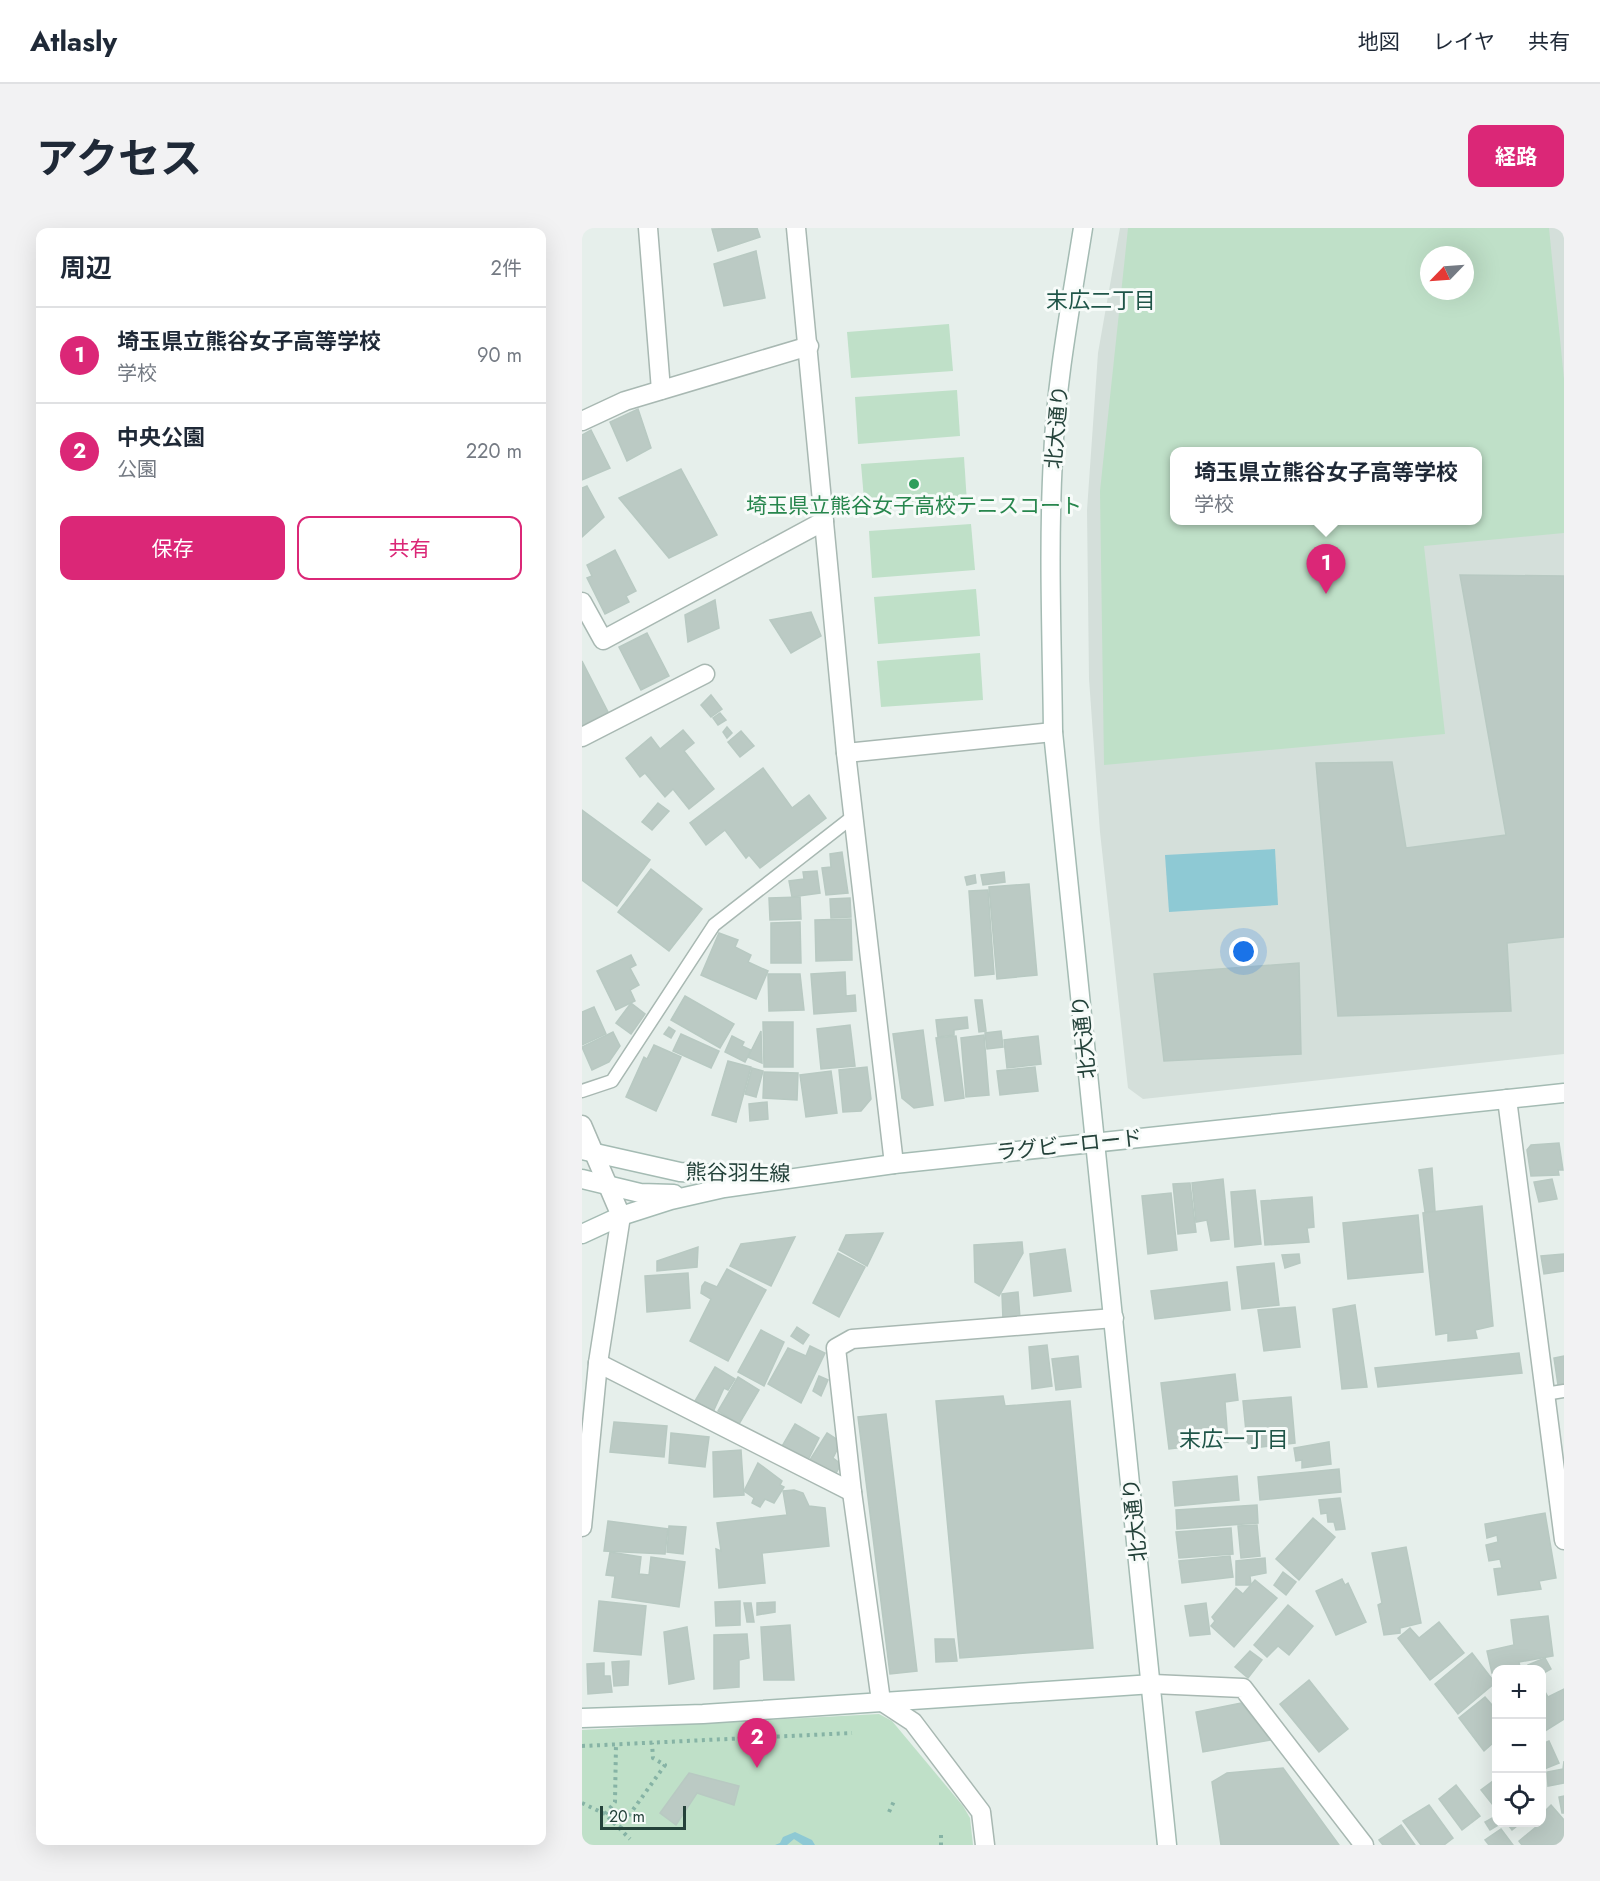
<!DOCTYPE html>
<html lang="ja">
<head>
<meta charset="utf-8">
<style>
	:root { --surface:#fff; --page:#f2f2f3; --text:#1f2937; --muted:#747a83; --line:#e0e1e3; --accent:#db2777 }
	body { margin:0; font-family:Jost,"Noto Sans JP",sans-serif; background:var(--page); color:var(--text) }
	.controls { position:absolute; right:18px; bottom:18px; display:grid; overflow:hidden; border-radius:12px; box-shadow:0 6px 24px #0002 }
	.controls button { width:54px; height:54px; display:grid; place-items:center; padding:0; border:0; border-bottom:2px solid var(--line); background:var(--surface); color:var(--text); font:30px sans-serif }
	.compass { position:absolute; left:838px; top:18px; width:54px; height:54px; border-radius:50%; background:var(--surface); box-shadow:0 6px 24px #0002; rotate:245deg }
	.scale { position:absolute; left:18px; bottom:15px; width:86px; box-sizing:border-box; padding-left:6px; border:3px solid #24423a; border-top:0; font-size:16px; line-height:21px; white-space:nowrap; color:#24423a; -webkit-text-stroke:4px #f7fbf9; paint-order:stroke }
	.you { position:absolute; left:662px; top:724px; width:21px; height:21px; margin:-15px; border:4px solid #fff; border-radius:50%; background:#1a73e8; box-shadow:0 0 0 9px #1a73e833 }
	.badge { display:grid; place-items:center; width:39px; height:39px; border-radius:50%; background:var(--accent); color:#fff; font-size:20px; font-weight:700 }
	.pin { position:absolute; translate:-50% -50px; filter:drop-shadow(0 2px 3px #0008) }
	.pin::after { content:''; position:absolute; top:32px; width:21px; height:18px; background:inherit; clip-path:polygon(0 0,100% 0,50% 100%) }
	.popup { position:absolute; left:588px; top:219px; width:312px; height:78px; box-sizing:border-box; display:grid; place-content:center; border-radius:12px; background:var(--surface); filter:drop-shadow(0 2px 4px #0005); font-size:20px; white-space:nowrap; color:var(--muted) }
	.popup b { font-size:22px; color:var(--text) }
	.popup::after { content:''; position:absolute; left:50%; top:100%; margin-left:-12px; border:12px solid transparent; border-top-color:var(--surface) }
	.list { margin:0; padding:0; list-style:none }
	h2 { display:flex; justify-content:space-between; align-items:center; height:78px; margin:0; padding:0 24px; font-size:26px }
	h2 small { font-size:20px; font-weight:400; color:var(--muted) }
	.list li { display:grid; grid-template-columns:39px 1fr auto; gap:18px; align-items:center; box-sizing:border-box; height:96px; padding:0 24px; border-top:2px solid var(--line) }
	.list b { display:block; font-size:22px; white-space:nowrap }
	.list p { margin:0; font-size:20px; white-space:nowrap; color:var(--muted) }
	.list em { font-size:20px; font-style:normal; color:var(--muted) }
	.actions { display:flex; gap:12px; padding:18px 24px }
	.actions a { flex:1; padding:14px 0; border:2px solid var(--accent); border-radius:12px; text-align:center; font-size:21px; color:var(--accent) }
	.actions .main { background:var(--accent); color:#fff }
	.icon { flex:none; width:33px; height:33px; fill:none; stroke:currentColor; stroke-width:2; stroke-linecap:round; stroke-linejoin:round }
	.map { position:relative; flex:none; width:982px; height:1617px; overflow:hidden; border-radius:12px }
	header { display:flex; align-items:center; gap:36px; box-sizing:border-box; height:84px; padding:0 30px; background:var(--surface); border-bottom:2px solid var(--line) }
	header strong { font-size:28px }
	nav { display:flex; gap:33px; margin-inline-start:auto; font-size:21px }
	.intro { display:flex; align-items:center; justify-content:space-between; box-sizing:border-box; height:144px; padding:0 36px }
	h1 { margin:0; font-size:42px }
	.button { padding:15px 27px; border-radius:12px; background:var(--accent); color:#fff; font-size:21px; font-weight:700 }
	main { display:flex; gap:36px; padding:0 36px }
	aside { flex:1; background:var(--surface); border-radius:12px; box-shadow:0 6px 24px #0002 }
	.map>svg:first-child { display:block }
</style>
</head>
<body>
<header>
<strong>Atlasly</strong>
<nav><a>地図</a><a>レイヤ</a><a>共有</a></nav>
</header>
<div class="intro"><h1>アクセス</h1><a class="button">経路</a></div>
<main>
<aside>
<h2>周辺<small>2件</small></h2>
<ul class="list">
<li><span class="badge">1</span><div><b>埼玉県立熊谷女子高等学校</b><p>学校</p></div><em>90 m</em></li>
<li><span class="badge">2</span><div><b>中央公園</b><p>公園</p></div><em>220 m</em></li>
</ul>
<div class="actions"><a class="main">保存</a><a>共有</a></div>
</aside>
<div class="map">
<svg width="982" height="1617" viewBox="0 0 982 1617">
	<rect width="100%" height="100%" fill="#e6efeb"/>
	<path fill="#d4dfda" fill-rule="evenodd" d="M538 0H982V826L561 871 546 860 518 604 507 451 505 282 516 125ZM847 27H883V63H847ZM592 224H896V292H592Z"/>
	<g fill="#bfe0c8" fill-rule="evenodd">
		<path d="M546 0H967L982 151V305L842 318 863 506 522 537 518 263ZM847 27H883V63H847ZM592 224H896V292H592Z"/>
		<polygon points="367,96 371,143 269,150 265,104"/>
		<polygon points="375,162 378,208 276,216 273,169"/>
		<polygon points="382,229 385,275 283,283 279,236"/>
		<polygon points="389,296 393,342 290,350 287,303"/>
		<polygon points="394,361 398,408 296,416 292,369"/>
		<polygon points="398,425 401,472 299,479 295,433"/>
		<polygon points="297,1486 310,1493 381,1578 388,1590 391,1617 0,1617 0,1502"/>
	</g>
	<g fill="#8ec9d4">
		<polygon points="693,621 696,677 587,684 583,627"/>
		<polygon points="213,1604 230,1612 233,1617 221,1617 212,1611 205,1617 193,1617 198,1615 201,1609"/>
	</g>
	<g fill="#bbcac4" stroke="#b8c9c2" stroke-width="1.5">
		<polygon points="175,0 178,9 136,23 130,1"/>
		<polygon points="174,23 183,70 142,78 132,36"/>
		<polygon points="56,181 69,220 45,233 28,194"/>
		<polygon points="9,202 28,240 0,252 0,207"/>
		<polygon points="99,241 135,307 87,330 37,270"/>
		<polygon points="5,258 22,289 0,309 0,260"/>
		<polygon points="33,322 54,363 44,368 47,374 23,386 5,350 10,348 5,337"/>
		<polygon points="878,347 982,348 982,709 925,715 929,783 756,788 734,535 810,534 824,620 924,607"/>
		<polygon points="133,372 137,400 106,414 103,387"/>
		<polygon points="229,384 239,408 209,425 188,392"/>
		<polygon points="65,405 87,448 59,462 37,419"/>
		<polygon points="0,433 27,486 0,500"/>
		<polygon points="129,467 140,481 129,489 119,477"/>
		<polygon points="138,485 144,492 136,497 131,490"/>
		<polygon points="145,499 150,505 145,510 141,504"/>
		<polygon points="101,502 112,515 102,523 132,561 107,581 91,561 83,569 63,545 58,549 44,530 69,509 78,521"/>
		<polygon points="159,503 172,518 158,529 146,514"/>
		<polygon points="181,540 210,580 227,567 244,590 178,640 167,627 164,630 143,602 124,617 108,595"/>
		<polygon points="76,575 87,583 70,602 60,594"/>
		<polygon points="0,582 68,632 35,678 0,652"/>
		<polygon points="260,624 266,665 244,667 240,640 249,639 248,626"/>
		<polygon points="69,641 120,681 87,723 36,684"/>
		<polygon points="235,643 238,665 210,669 207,653 222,651 221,644"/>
		<polygon points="422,644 423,654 401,657 399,647"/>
		<polygon points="393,647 394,655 385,657 383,649"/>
		<polygon points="447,656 455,747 415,751 407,659"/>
		<polygon points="406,662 412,746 393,748 387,663"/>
		<polygon points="218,669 219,691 188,692 187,670"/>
		<polygon points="268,670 269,689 249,690 248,671"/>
		<polygon points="269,691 270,732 234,733 233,692"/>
		<polygon points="218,694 219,735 189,735 189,695"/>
		<polygon points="137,705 156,712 153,719 169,727 166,734 186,743 174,771 119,747"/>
		<polygon points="49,727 54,737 48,740 57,757 48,762 53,773 34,782 15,743"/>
		<polygon points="717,735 719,826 582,833 572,746"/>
		<polygon points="263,744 264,768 273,767 274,783 232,786 229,746"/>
		<polygon points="186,746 218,746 222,782 187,783"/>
		<polygon points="103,768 152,796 138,820 89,792"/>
		<polygon points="393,772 400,772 404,803 397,804"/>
		<polygon points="49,775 63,786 49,806 34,795"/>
		<polygon points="12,779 24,806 0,817 0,784"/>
		<polygon points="385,789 386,800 372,802 372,807 356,809 354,792"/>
		<polygon points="181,794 211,794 211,839 182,839"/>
		<polygon points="268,797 273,838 239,841 235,801"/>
		<polygon points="87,799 93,803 89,810 82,806"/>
		<polygon points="341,802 351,877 332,880 320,870 311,806"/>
		<polygon points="179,803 180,835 166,829"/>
		<polygon points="419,803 421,819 405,821 403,805"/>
		<polygon points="31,804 38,818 27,834 10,842 0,819"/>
		<polygon points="99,806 137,823 129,840 91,823"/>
		<polygon points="402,807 407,867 384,869 379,810"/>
		<polygon points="150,808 162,814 160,818 169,822 163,834 143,824"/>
		<polygon points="374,808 382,870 363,873 354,810"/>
		<polygon points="456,808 459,836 425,840 422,812"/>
		<polygon points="72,817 99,829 74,883 44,869 62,829 65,831"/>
		<polygon points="146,833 169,839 154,894 130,887"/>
		<polygon points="285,839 289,871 279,883 261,884 257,842"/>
		<polygon points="453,839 456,863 418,867 415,843"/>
		<polygon points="170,840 181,843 174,869 163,866"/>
		<polygon points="249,843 255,885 224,889 218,847"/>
		<polygon points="182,844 216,845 215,872 181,870"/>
		<polygon points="185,874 186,891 168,893 167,876"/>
		<polygon points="977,915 981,942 976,942 977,947 949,948 945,922 949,917"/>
		<polygon points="850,940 853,983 843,984 837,942"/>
		<polygon points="641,951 647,1011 629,1013 625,992 614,994 610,955"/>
		<polygon points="970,951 975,971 957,974 952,954"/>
		<polygon points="608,955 614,1004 596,1006 591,956"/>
		<polygon points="673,962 679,1016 653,1019 649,964"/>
		<polygon points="589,965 595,1022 566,1026 560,968"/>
		<polygon points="730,969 732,999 725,1000 727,1014 683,1017 679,973"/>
		<polygon points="900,978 911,1098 893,1102 895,1110 866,1113 866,1105 854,1107 841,985"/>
		<polygon points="836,987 841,1044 766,1051 761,995"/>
		<polygon points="301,1005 285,1038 257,1022 264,1007"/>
		<polygon points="213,1009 189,1058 148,1038 159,1016"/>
		<polygon points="440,1014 441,1025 417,1068 393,1054 392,1017"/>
		<polygon points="116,1019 115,1039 75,1043 75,1033"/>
		<polygon points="483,1021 489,1063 452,1068 448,1026"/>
		<polygon points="256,1025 283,1039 257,1089 231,1075"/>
		<polygon points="717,1026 718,1035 703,1040 700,1027"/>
		<polygon points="982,1026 982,1043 962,1046 959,1028"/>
		<polygon points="692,1035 697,1077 660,1081 655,1039"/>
		<polygon points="145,1041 184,1062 146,1133 108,1113 129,1071 119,1065 120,1058 123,1054 135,1059"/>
		<polygon points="106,1045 108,1080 65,1084 63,1048"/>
		<polygon points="645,1054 648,1082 573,1091 569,1063"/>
		<polygon points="436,1064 438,1090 421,1092 420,1066"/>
		<polygon points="773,1077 785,1159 760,1161 751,1081"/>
		<polygon points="713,1079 718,1119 682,1123 676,1082"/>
		<polygon points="215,1099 227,1107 221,1116 209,1108"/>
		<polygon points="179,1102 202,1114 182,1158 156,1144"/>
		<polygon points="465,1117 470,1158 450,1161 447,1119"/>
		<polygon points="228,1118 243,1125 219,1175 186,1156 206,1120 224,1128"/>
		<polygon points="937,1125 940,1145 796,1159 793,1140"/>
		<polygon points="496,1128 499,1159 474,1162 470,1131"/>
		<polygon points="982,1128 982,1157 976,1157 972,1130"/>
		<polygon points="133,1139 153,1151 146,1162 142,1160 131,1184 113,1173"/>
		<polygon points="653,1146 656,1172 643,1174 646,1214 587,1221 579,1155"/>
		<polygon points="237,1148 246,1152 239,1168 231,1163"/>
		<polygon points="156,1149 177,1162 157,1196 136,1183"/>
		<polygon points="421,1168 423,1178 488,1173 511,1420 378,1430 354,1173"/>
		<polygon points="709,1169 713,1215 671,1220 665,1214 661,1173"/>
		<polygon points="304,1186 335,1443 308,1446 276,1189"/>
		<polygon points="32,1194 85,1198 82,1229 28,1224"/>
		<polygon points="213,1196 237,1210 225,1234 199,1220"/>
		<polygon points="89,1205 127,1209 123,1239 87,1235"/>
		<polygon points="245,1205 259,1214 251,1230 259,1236 252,1249 226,1235"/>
		<polygon points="747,1214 749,1236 720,1240 720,1232 714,1233 712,1220"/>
		<polygon points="159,1222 162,1267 132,1269 131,1224"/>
		<polygon points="176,1235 200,1253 198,1257 202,1259 192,1275 183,1271 178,1279 170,1275 172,1270 162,1263"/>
		<polygon points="757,1241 759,1264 678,1272 676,1249"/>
		<polygon points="655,1248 657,1272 593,1278 591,1254"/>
		<polygon points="212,1262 221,1265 227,1278 243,1280 247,1318 180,1325 183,1355 137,1360 134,1321 139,1323 135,1295 205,1287 201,1263"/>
		<polygon points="758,1270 763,1301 754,1302 752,1294 746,1294 745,1285 739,1286 737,1272"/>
		<polygon points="675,1277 676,1295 595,1301 594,1282"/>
		<polygon points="963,1285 974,1350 957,1353 959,1361 916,1367 912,1341 920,1340 918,1331 907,1333 904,1317 916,1314 915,1307 905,1310 903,1296"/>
		<polygon points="731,1290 753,1309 717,1352 694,1331"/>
		<polygon points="26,1293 86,1301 83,1326 22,1323"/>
		<polygon points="675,1297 678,1328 659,1330 656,1298"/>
		<polygon points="87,1298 104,1299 101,1326 85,1324"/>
		<polygon points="649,1300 651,1326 597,1330 594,1304"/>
		<polygon points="824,1319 839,1395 818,1400 818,1405 802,1407 796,1377 800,1375 790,1325"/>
		<polygon points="28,1324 59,1329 57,1346 67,1347 69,1329 103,1334 97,1379 30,1369 33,1348 24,1347"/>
		<polygon points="648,1328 651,1349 600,1355 597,1333"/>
		<polygon points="683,1330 684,1345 668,1348 669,1357 654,1357 654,1333"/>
		<polygon points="701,1344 714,1354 704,1367 692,1357"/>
		<polygon points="760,1351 763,1357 766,1355 784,1394 754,1407 734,1363"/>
		<polygon points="673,1352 695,1370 652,1419 629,1398 633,1393 630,1389 654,1360 661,1366"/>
		<polygon points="17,1373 64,1378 59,1427 12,1423"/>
		<polygon points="158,1373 158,1397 134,1398 133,1374"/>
		<polygon points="193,1374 193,1384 175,1387 175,1375"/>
		<polygon points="162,1375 169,1375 172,1394 165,1394"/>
		<polygon points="624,1375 628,1406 608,1408 603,1378"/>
		<polygon points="706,1377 731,1398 707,1427 696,1418 685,1429 672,1417"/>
		<polygon points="966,1388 971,1428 937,1434 938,1439 915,1442 915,1444 910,1445 905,1423 932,1417 929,1392"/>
		<polygon points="857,1394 882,1425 848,1452 816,1410 828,1400 837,1410"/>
		<polygon points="208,1397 212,1452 182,1452 179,1399"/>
		<polygon points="105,1399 112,1451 87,1456 82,1404"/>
		<polygon points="165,1406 167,1430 157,1432 157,1459 132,1461 132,1407"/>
		<polygon points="353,1411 372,1411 375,1433 354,1434"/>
		<polygon points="668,1423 680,1432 666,1450 653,1439"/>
		<polygon points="890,1425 913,1455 876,1486 853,1456"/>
		<polygon points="963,1430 969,1441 960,1446 960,1442 948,1442 946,1437"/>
		<polygon points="47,1433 46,1457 32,1458 30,1434"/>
		<polygon points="22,1435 22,1448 28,1448 30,1464 6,1466 5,1436"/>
		<polygon points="727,1452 766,1501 737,1524 698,1476"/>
		<polygon points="982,1461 982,1491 960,1505 960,1463 962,1462 966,1469"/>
		<polygon points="903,1469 910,1477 915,1475 915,1519 911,1515 902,1523 877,1490"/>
		<polygon points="659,1475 689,1512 621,1524 614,1484"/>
		<polygon points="967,1513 977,1535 960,1542 960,1516"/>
		<polygon points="982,1533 982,1555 966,1558 965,1544 981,1541"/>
		<polygon points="701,1540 757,1617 639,1617 630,1554 645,1545"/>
		<polygon points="107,1545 157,1558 152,1577 115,1565 94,1597 78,1585"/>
		<polygon points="915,1550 915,1582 899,1562"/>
		<polygon points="874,1557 898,1588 880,1602 857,1571"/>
		<polygon points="982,1568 982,1585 980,1585 977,1569"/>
		<polygon points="847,1577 871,1610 862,1617 839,1617 821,1593"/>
		<polygon points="969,1577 982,1592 982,1617 940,1617 937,1613 960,1594 960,1586"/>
		<polygon points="914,1588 915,1594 918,1596 908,1602 903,1594"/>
		<polygon points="924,1594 940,1594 930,1602"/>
		<polygon points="819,1597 833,1617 801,1617 797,1612"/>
		<polygon points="919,1601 931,1617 907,1617 903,1612"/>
	</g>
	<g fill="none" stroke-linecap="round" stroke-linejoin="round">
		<defs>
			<g id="lane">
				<polyline points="0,863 30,853 132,697 273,587"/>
				<polyline points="963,1166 982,1163"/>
			</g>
			<g id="street">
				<polyline points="66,0 79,162"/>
				<polyline points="214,0 264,525 312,936"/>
				<polyline points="0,193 43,173 227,118"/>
				<polyline points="0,374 21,412 242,293"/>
				<polyline points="0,509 123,446"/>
				<polyline points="264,525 471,504"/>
				<polyline points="925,871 982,1312"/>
				<polyline points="0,897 39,988 16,1135 0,1299"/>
				<polyline points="16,1135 270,1264"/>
				<polyline points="571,1456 661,1460 782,1617"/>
				<polyline points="403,1617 399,1584 331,1494 299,1473 270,1264 254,1120 270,1111 532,1090"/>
			</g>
			<g id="secondary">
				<path d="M501 0C489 76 474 153 471 230 466 321 470 413 471 504L585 1617"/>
				<polyline points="0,922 98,944 160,948"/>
				<polyline points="0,951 58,965 92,966"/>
				<polyline points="0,1006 39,988 89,972 142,960 312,936 982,865"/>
				<polyline points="0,1490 121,1486 571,1456"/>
			</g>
		</defs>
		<use href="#lane" stroke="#a8b8b2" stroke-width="15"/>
		<use href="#street" stroke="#a8b8b2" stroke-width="21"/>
		<use href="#secondary" stroke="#a4bbb3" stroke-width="21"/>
		<g stroke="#86b3a5" stroke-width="4" stroke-dasharray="3 4.5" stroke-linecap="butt">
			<polyline points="0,1518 270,1505"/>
			<polyline points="0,1575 23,1586 48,1611"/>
			<polyline points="307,1584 313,1571"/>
			<polyline points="23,1586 33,1574 34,1516"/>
			<polyline points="38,1600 83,1537 71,1530 70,1515"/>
			<polyline points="359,1607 359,1617"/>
		</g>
		<use href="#lane" stroke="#fff" stroke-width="12"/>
		<use href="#street" stroke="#fff" stroke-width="18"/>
		<use href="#secondary" stroke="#fff" stroke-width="18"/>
	</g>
	<circle fill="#2e9e5b" stroke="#f7fbf9" stroke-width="2" cx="332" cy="256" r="6"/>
	<g text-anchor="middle" stroke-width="6" stroke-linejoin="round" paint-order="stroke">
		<g font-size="21" fill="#24423a" stroke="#f7fbf9">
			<text transform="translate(475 199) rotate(-85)" y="7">北大通り</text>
			<text transform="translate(502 809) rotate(-96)" y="7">北大通り</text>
			<text transform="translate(487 917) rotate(-6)" y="7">ラグビーロード</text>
			<text transform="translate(156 945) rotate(1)" y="7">熊谷羽生線</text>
			<text transform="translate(553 1292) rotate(-96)" y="7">北大通り</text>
		</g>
		<g font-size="21" fill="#27864d" stroke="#f7fbf9">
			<text x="332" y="285">埼玉県立熊谷女子高校テニスコート</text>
		</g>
		<g font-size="22" fill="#1f5548" stroke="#f7fbf9">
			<text x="519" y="80">末広二丁目</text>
			<text x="652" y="1219">末広一丁目</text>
		</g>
	</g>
</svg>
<div class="controls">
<button>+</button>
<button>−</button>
<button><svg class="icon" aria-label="locate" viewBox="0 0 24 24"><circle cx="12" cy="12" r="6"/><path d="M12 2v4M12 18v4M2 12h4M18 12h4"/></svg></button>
</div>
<svg class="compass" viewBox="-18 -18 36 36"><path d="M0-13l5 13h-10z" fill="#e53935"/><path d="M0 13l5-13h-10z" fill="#747a83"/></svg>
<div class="scale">20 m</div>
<div class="you"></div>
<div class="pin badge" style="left:744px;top:366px">1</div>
<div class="popup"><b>埼玉県立熊谷女子高等学校</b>学校</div>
<div class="pin badge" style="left:175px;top:1540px">2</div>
</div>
</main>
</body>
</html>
